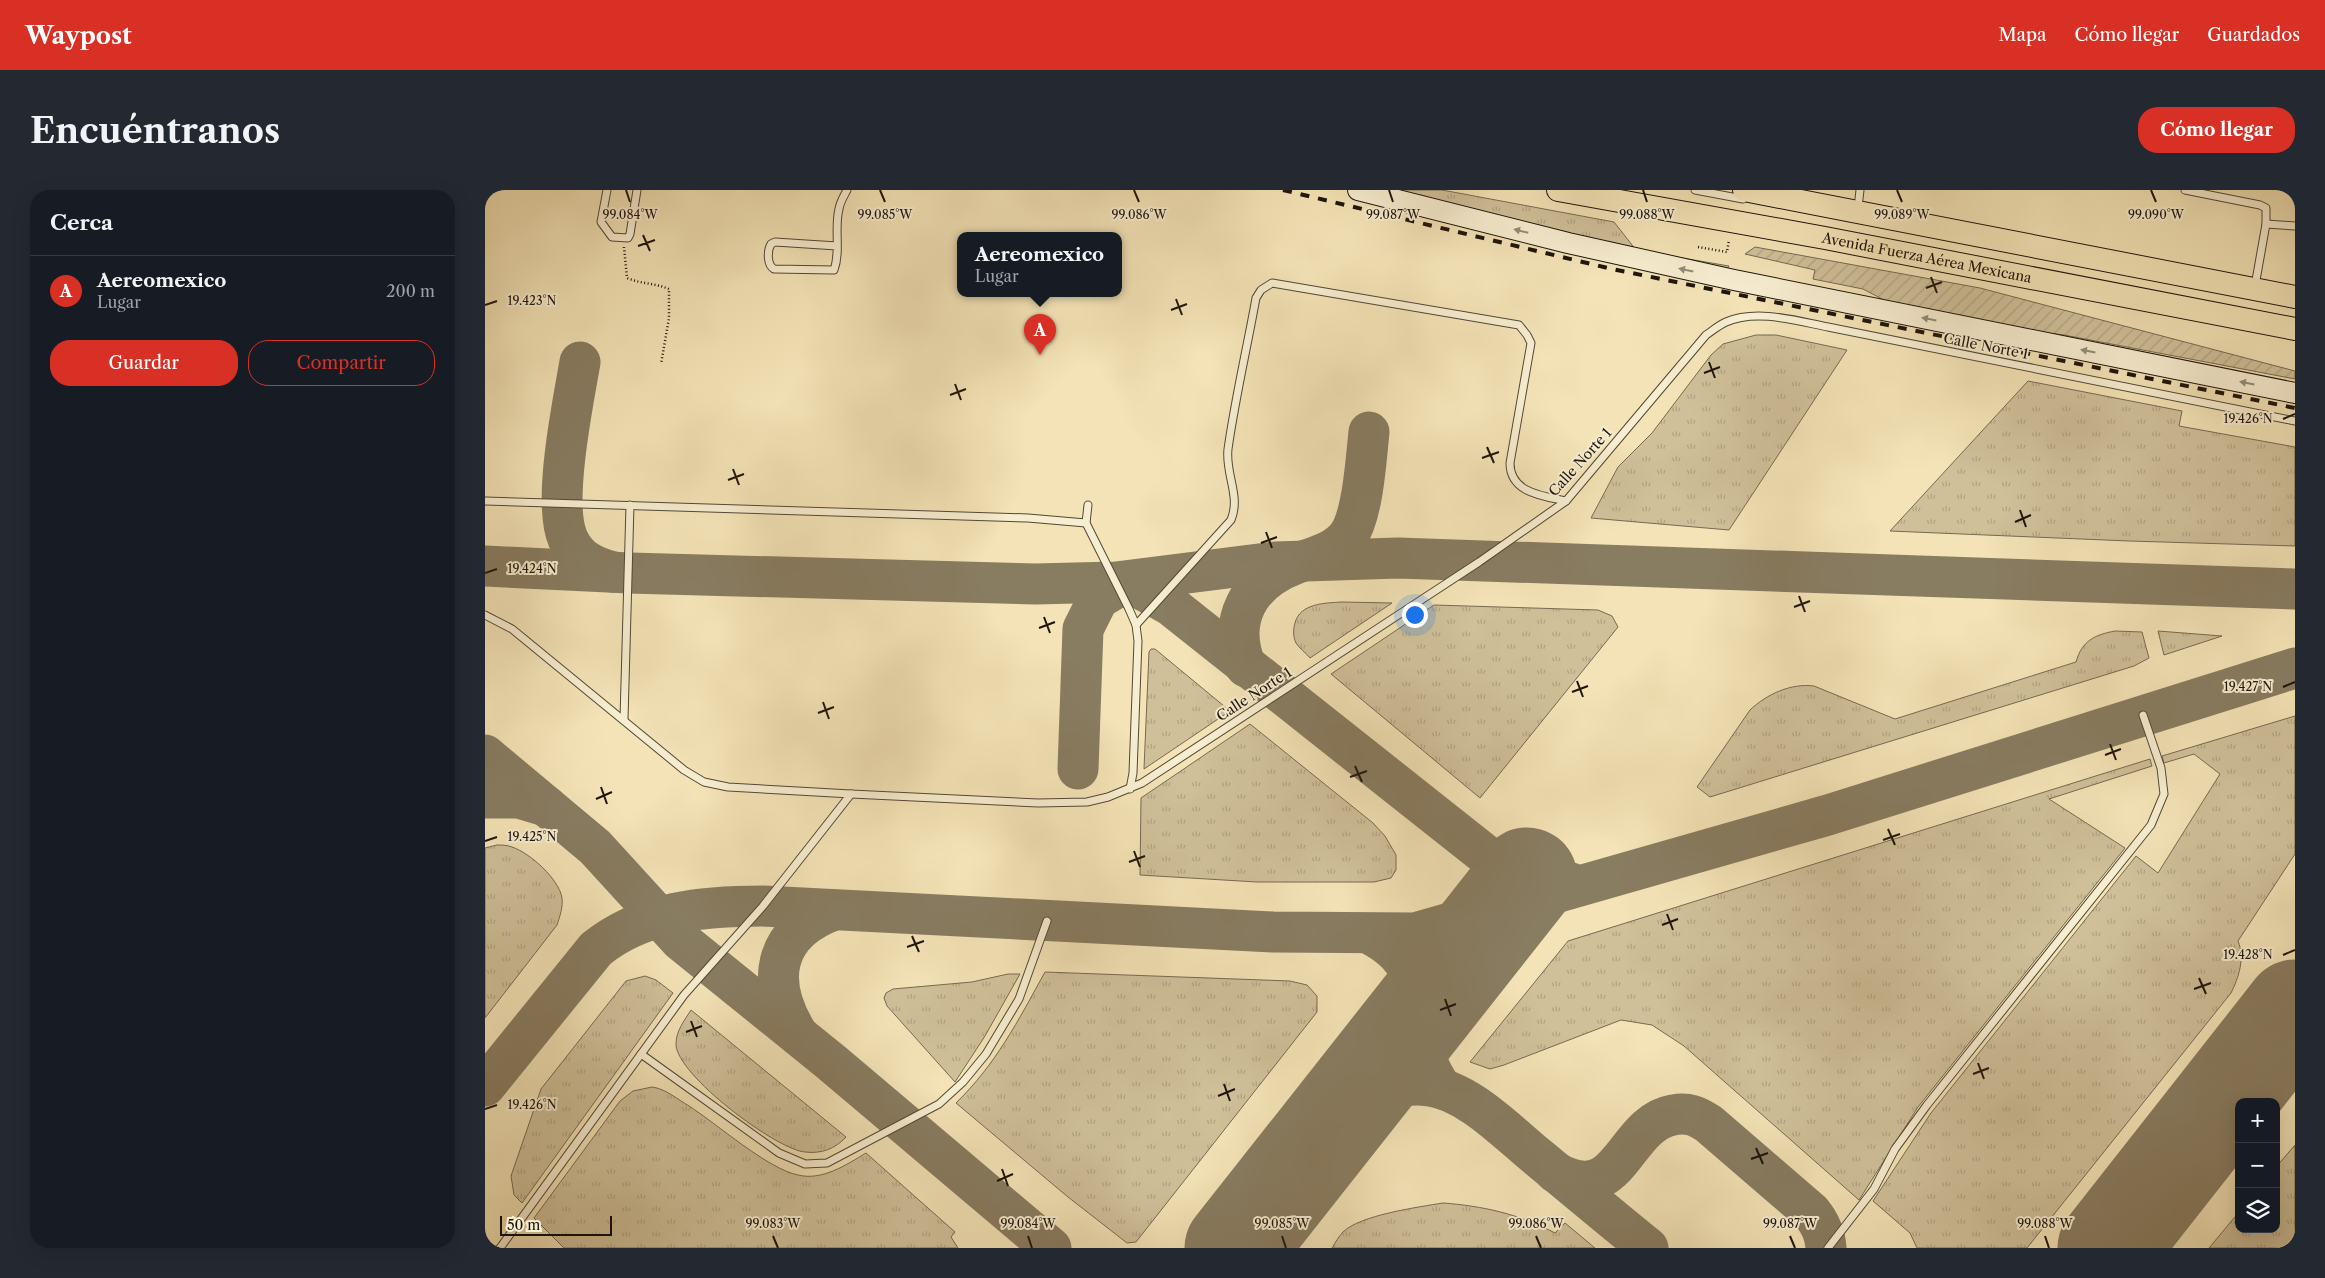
<!DOCTYPE html>
<html lang="es">
<head>
<meta charset="utf-8">
<style>
	:root { --surface:#171b24; --page:#242831; --text:#f1f3f6; --muted:#9ea1a6; --line:#363941; --accent:#d93025 }
	body { margin:0; font-family:"Libre Caslon Text",serif; background:var(--page); color:var(--text) }
	.controls { position:absolute; right:15px; bottom:15px; display:grid; overflow:hidden; border-radius:10px; box-shadow:0 5px 20px #0002 }
	.controls button { width:45px; height:45px; display:grid; place-items:center; padding:0; border:0; border-bottom:1px solid var(--line); background:var(--surface); color:var(--text); font:25px sans-serif }
	.scale { position:absolute; left:15px; bottom:12px; width:112px; box-sizing:border-box; padding-left:5px; border:2px solid #1e150c; border-top:0; font-size:14px; line-height:18px; white-space:nowrap; color:#1e150c; -webkit-text-stroke:4px #f7edd0; paint-order:stroke }
	.you { position:absolute; left:929px; top:424px; width:18px; height:18px; margin:-12px; border:4px solid #fff; border-radius:50%; background:#1a73e8; box-shadow:0 0 0 8px #1a73e833 }
	.badge { display:grid; place-items:center; width:32px; height:32px; border-radius:50%; background:var(--accent); color:#fff; font-size:16px; font-weight:700 }
	.pin { position:absolute; translate:-50% -41px; filter:drop-shadow(0 1px 2px #0008) }
	.pin::after { content:''; position:absolute; top:26px; width:18px; height:15px; background:inherit; clip-path:polygon(0 0,100% 0,50% 100%) }
	.popup { position:absolute; left:472px; top:42px; width:165px; height:65px; box-sizing:border-box; display:grid; place-content:center; border-radius:10px; background:var(--surface); filter:drop-shadow(0 1px 4px #0005); font-size:16px; white-space:nowrap; color:var(--muted) }
	.popup b { font-size:19px; color:var(--text) }
	.popup::after { content:''; position:absolute; left:50%; top:100%; margin-left:-10px; border:10px solid transparent; border-top-color:var(--surface) }
	.list { margin:0; padding:0; list-style:none }
	h2 { display:flex; justify-content:space-between; align-items:center; height:65px; margin:0; padding:0 20px; font-size:21px }
	h2 small { font-size:16px; font-weight:400; color:var(--muted) }
	.list li { display:grid; grid-template-columns:32px 1fr auto; gap:15px; align-items:center; box-sizing:border-box; height:70px; padding:0 20px; border-top:1px solid var(--line) }
	.list b { display:block; font-size:19px; white-space:nowrap }
	.list p { margin:0; font-size:16px; white-space:nowrap; color:var(--muted) }
	.list em { font-size:16px; font-style:normal; color:var(--muted) }
	.actions { display:flex; gap:10px; padding:15px 20px }
	.actions a { flex:1; padding:11px 0; border:1px solid var(--accent); border-radius:20px; text-align:center; font-size:18px; color:var(--accent) }
	.actions .main { background:var(--accent); color:#fff }
	.icon { flex:none; width:28px; height:28px; fill:none; stroke:currentColor; stroke-width:2; stroke-linecap:round; stroke-linejoin:round }
	.map { position:relative; flex:none; width:1810px; height:1058px; overflow:hidden; border-radius:20px }
	header { display:flex; align-items:center; gap:30px; box-sizing:border-box; height:70px; padding:0 25px; background:var(--accent); color:#fff }
	header strong { font-size:24px }
	nav { display:flex; gap:28px; margin-inline-start:auto; font-size:18px }
	.intro { display:flex; align-items:center; justify-content:space-between; box-sizing:border-box; height:120px; padding:0 30px }
	h1 { margin:0; font-size:35px }
	.button { padding:12px 22px; border-radius:20px; background:var(--accent); color:#fff; font-size:18px; font-weight:700 }
	main { display:flex; gap:30px; padding:0 30px }
	aside { flex:1; background:var(--surface); border-radius:20px; box-shadow:0 5px 20px #0002 }
	.map>svg:first-child { display:block }
</style>
</head>
<body>
<header>
<strong>Waypost</strong>
<nav><a>Mapa</a><a>Cómo llegar</a><a>Guardados</a></nav>
</header>
<div class="intro"><h1>Encuéntranos</h1><a class="button">Cómo llegar</a></div>
<main>
<aside>
<h2>Cerca<small></small></h2>
<ul class="list">
<li><span class="badge">A</span><div><b>Aereomexico</b><p>Lugar</p></div><em>200 m</em></li>
</ul>
<div class="actions"><a class="main">Guardar</a><a>Compartir</a></div>
</aside>
<div class="map">
<svg width="1810" height="1058" viewBox="0 0 1810 1058">
	<defs>
		<pattern id="grass-tufts" width="24" height="20" patternUnits="userSpaceOnUse" patternTransform="scale(1.25)"><rect width="24" height="20" fill="#cfc099"/><path d="M3 7l-1-3M5 7V3M7 7l1-3M15 17l-1-3M17 17v-4M19 17l1-3" fill="none" stroke="#b1a483"/></pattern>
		<pattern id="garden-furrows" width="10" height="10" patternUnits="userSpaceOnUse" patternTransform="scale(1.25)"><rect width="10" height="10" fill="#cfc099"/><path d="M-1 1l2-2M0 10L10 0M9 11l2-2" fill="none" stroke="#b1a483"/></pattern>
	</defs>
	<rect width="100%" height="100%" fill="#f3e3b6"/>
	<filter id="stains"><feTurbulence type="fractalNoise" baseFrequency=".004" numOctaves="4"/><feColorMatrix values="0 0 0 0 .2 0 0 0 0 .09 0 0 0 0 .02 0 0 0 .5 -.17"/></filter>
	<radialGradient id="worn" r=".72"><stop offset=".6" stop-color="#630" stop-opacity="0"/><stop offset="1" stop-color="#630" stop-opacity=".3"/></radialGradient>
	<g fill="url(#grass-tufts)" stroke="#766a52">
		<polygon points="881,0 957,0 1129,32 1151,60 1244,76 1239,86"/>
		<polygon points="1271,145 1291,145 1362,160 1244,340 1106,328 1133,277 1167,243 1226,165 1238,154"/>
		<polygon points="1543,191 1697,221 1694,236 1810,257 1810,356 1644,351 1405,341"/>
		<path d="M857 412 907 413 825 468C821 463 814 458 811 453 808 447 808 439 810 433 815 413 841 413 857 412Z"/>
		<polygon points="949,415 1113,420 1127,426 1133,437 995,608 846,484"/>
		<path d="M1630 441 1657 442 1664 468 1649 476 1225 607 1212 597 1265 520C1282 504 1306 493 1329 496L1410 529 1591 472C1597 451 1609 445 1630 441Z"/>
		<polygon points="1673,441 1737,446 1679,465"/>
		<polygon points="666,459 670,459 745,521 659,579 664,462"/>
		<path d="M1810 526V664L1753 751C1760 768 1754 787 1746 803L1542 1058H1432L1425 1043 1388 1011 1446 923 1651 666 1673 683 1735 584 1709 564 1679 573 1677 566Z"/>
		<polygon points="765,534 888,633 900,646 911,665 911,680 906,688 889,692 772,692 655,685 656,608"/>
		<polygon points="1665,569 1667,576 1564,609 1640,658 1433,917 1374,1010 1199,856 1167,835 1136,830 1019,875 1005,879 985,872 1083,751"/>
		<path d="M12 655C16 655 22 655 27 657 45 663 74 689 77 708 78 717 75 726 72 735L0 828V658Z"/>
		<path d="M560 782 805 791 822 795 832 806V822L651 1052 642 1053 583 1007 471 913C511 874 533 831 560 782Z"/>
		<polygon points="523,784 535,784 500,846 470,892 402,816 399,808 401,803 408,799 487,792"/>
		<polygon points="160,786 171,790 188,803 37,1013 29,1005 26,986 56,899 141,791"/>
		<path d="M206 820 361 947C350 959 336 964 320 962 292 960 191 885 191 854 191 841 199 831 206 820Z"/>
		<path d="M167 897C181 899 192 909 204 916 232 934 283 979 313 985 337 991 361 975 381 963L470 1042 466 1047 473 1058H79L49 1028 135 911 148 901Z"/>
		<polygon points="1810,955 1810,1058 1724,1058 1754,1022 1754,1039 1791,1039 1791,977"/>
		<path d="M958 1013C998 1016 1034 1024 1070 1043L1080 1033 1110 1058H847C850 1053 854 1046 858 1042 875 1025 934 1017 958 1013Z"/>
	</g>
	<polygon fill="url(#garden-furrows)" stroke="#766a52" points="1270,57 1495,98 1810,181 1810,189 1579,145 1477,133 1422,122 1378,99 1328,89 1330,80 1260,64"/>
	<g fill="none" stroke-linecap="round" stroke-linejoin="round">
		<g stroke="#887c61" stroke-width="41">
			<path d="M95 172C88 213 67 313 83 349 92 369 108 377 128 382"/>
			<polyline points="0,376 144,383 550,394 631,392 790,372 913,368 1810,399"/>
			<path d="M631 394 656 399 685 415 1007 670C1032 686 1056 694 1086 693"/>
			<path d="M761 477C742 430 763 392 810 374 828 367 850 363 863 346 878 325 881 269 884 242"/>
			<polyline points="0,565 110,657 195,750 346,872 566,1058"/>
			<polyline points="593,579 598,439 613,409 633,397"/>
			<polyline points="0,608 34,608 61,616"/>
			<path d="M885 744C942 774 932 809 908 857"/>
			<path d="M313 845C280 792 287 743 349 720"/>
			<path d="M0 896 111 759C158 721 219 716 278 716L788 742 930 743 1343 625 1810 478"/>
			<path d="M957 899C944 880 934 859 937 835 940 803 1011 735 1039 720"/>
			<path d="M842 940C869 914 904 890 944 896 984 901 1023 943 1054 968 1090 998 1126 1028 1163 1058"/>
			<path d="M1070 982C1137 1019 1137 934 1188 925 1203 922 1212 926 1224 934L1326 1022C1335 1033 1340 1043 1341 1058"/>
			<polyline points="749,1058 755,1051"/>
		</g>
		<g stroke="#887c61" stroke-width="101">
			<polyline points="750,1058 1042,688"/>
			<polyline points="1623,1058 1810,820"/>
		</g>
		<defs>
			<g id="lane">
				<polyline points="122,0 116,32 127,47 143,48 145,44 152,0"/>
				<polyline points="1210,0 1258,9"/>
				<polyline points="1700,0 1775,15 1781,18 1781,34 1770,96"/>
				<polyline points="1373,18 1375,0"/>
				<polyline points="1781,34 1810,36"/>
				<path d="M352 56 290 52 286 54C282 61 282 75 289 79L349 80C356 61 349 38 354 19 355 12 359 6 362 0"/>
				<polyline points="0,311 543,328 601,333"/>
				<polyline points="603,315 601,333 644,419 651,435 653,451 648,583 645,599"/>
				<polyline points="0,425 27,439 199,580 219,592 243,597 366,604 278,716 199,805 15,1058"/>
				<path d="M651 435 746 330C756 306 740 284 743 259 750 209 762 158 771 108L776 100 787 93 1034 135 1042 145 1046 153 1025 273C1025 303 1058 306 1081 311"/>
				<polyline points="139,529 145,315"/>
				<path d="M366 604 553 613 602 612 623 607 657 593 994 372 1081 311 1221 145C1227 141 1234 135 1241 132 1273 118 1315 132 1348 138L1810 231"/>
				<polyline points="156,864 294,963 320,974 342,973 454,914 478,892 501,864 534,809 562,731"/>
				<polyline points="1343,1058 1389,999 1410,959 1442,915 1666,635 1679,604 1676,578 1658,525"/>
			</g>
			<polyline id="secondary" points="873,0 1083,53 1249,90 1810,203"/>
			<g id="primary">
				<path id="s1" d="M1073 0 1340 48 1810 139"/>
				<polyline points="1259,0 1810,107"/>
			</g>
		</defs>
		<use href="#lane" stroke="#534836" stroke-width="9"/>
		<use href="#secondary" stroke="#1e150c" stroke-width="22"/>
		<use href="#primary" stroke="#1e150c" stroke-width="24"/>
		<g stroke="#1e150c" stroke-width="2.5" stroke-dasharray="1 2.5" stroke-linecap="butt">
			<path d="M139 57 142 88C156 94 170 93 184 99V128L176 174"/>
			<polyline points="1213,57 1242,62 1244,50"/>
		</g>
		<use href="#lane" stroke="#f7edd0" stroke-width="7"/>
		<use href="#secondary" stroke="#f7edd0" stroke-width="20"/>
		<use href="#primary" stroke="#f3e3b6" stroke-width="22"/>
		<polyline stroke="#1e150c" stroke-width="4" stroke-dasharray="9 9" stroke-linecap="butt" points="798,0 1127,79 1810,218"/>
	</g>
	<defs><path id="oneway-solid" d="M-6-.8H1V-3.2L6.5 0L1 3.2V.8H-6Z" transform="scale(1.25)"/></defs>
	<g fill="#958c78">
		<use href="#oneway-solid" transform="translate(1036 41) rotate(-166)"/>
		<use href="#oneway-solid" transform="translate(1201 80) rotate(-168)"/>
		<use href="#oneway-solid" transform="translate(1444 129) rotate(-169)"/>
		<use href="#oneway-solid" transform="translate(1603 161) rotate(-169)"/>
		<use href="#oneway-solid" transform="translate(1762 193) rotate(-169)"/>
	</g>
	<path fill="none" stroke="#1e150c" stroke-width="2" d="M141 0 145 12M395 0 400 12M649 0 654 12M904 0 908 12M1158 0 1162 12M1412 0 1417 12M1666 0 1671 12M158 45 165 61M153 56 170 50M1446 87 1452 103M1441 98 1457 92M691 109 697 125M0 115 12 111M686 120 702 114M1224 172 1230 188M1219 183 1235 177M470 194 476 210M465 205 481 199M1798 229 1810 224M1002 257 1009 273M997 268 1014 262M248 279 254 295M243 290 259 284M1535 320 1541 337M1530 332 1546 325M781 342 787 358M776 353 792 347M0 383 12 379M1314 406 1320 422M1309 417 1325 411M559 427 565 443M554 438 570 432M1092 491 1098 507M1798 497 1810 492M1087 502 1103 496M338 512 344 529M333 523 349 517M1625 554 1631 570M1620 565 1636 559M870 576 877 592M865 587 882 581M116 597 122 614M111 609 127 602M1403 639 1410 655M1398 650 1415 644M0 651 12 647M649 661 655 677M644 672 660 666M1182 724 1188 740M1177 735 1193 729M427 746 434 762M422 757 439 751M1798 765 1810 760M1714 788 1721 804M1709 799 1726 793M960 809 966 826M955 820 971 814M206 831 212 847M201 842 217 836M1493 873 1499 889M1488 884 1504 878M739 894 745 911M733 906 750 899M0 919 12 915M1271 958 1278 974M1266 969 1283 963M517 979 523 996M512 991 528 984M288 1046 293 1058M543 1046 547 1058M797 1046 801 1058M1051 1046 1056 1058M1305 1046 1310 1058M1560 1046 1564 1058"/>
	<g text-anchor="middle" stroke-width="4" stroke-linejoin="round" paint-order="stroke">
		<g font-size="14" fill="#1e150c" stroke="#f7edd0">
			<text dy="5" stroke="none"><textPath href="#s1" startOffset="375">Avenida Fuerza Aérea Mexicana</textPath></text>
			<text transform="translate(1501 156) rotate(11)" y="5">Calle Norte 1</text>
			<text transform="translate(1095 272) rotate(-48)" y="5">Calle Norte 1</text>
			<text transform="translate(769 504) rotate(-33)" y="5">Calle Norte 1</text>
		</g>
	</g>
	<g font-size="12" text-anchor="middle" fill="#1e150c" stroke="#f7edd0" stroke-width="4" stroke-linejoin="round" paint-order="stroke">
		<text x="400" y="29">99.085°W</text>
		<text x="908" y="29">99.087°W</text>
		<text x="1671" y="29">99.090°W</text>
		<text x="145" y="29">99.084°W</text>
		<text x="654" y="29">99.086°W</text>
		<text x="1162" y="29">99.088°W</text>
		<text x="1417" y="29">99.089°W</text>
		<text x="47" y="115">19.423°N</text>
		<text x="1763" y="233">19.426°N</text>
		<text x="47" y="383">19.424°N</text>
		<text x="1763" y="501">19.427°N</text>
		<text x="47" y="651">19.425°N</text>
		<text x="1763" y="769">19.428°N</text>
		<text x="47" y="919">19.426°N</text>
		<text x="288" y="1038">99.083°W</text>
		<text x="543" y="1038">99.084°W</text>
		<text x="797" y="1038">99.085°W</text>
		<text x="1051" y="1038">99.086°W</text>
		<text x="1305" y="1038">99.087°W</text>
		<text x="1560" y="1038">99.088°W</text>
	</g>
	<rect width="100%" height="100%" filter="url(#stains)"/>
	<rect width="100%" height="100%" fill="url(#worn)"/>
</svg>
<div class="controls">
<button>+</button>
<button>−</button>
<button><svg class="icon" aria-label="layers" viewBox="0 0 24 24"><path d="M12 4l9 5-9 5-9-5zM3 14l9 5 9-5"/></svg></button>
</div>
<div class="scale">50 m</div>
<div class="you"></div>
<div class="pin badge" style="left:555px;top:165px">A</div>
<div class="popup"><b>Aereomexico</b>Lugar</div>
</div>
</main>
</body>
</html>
